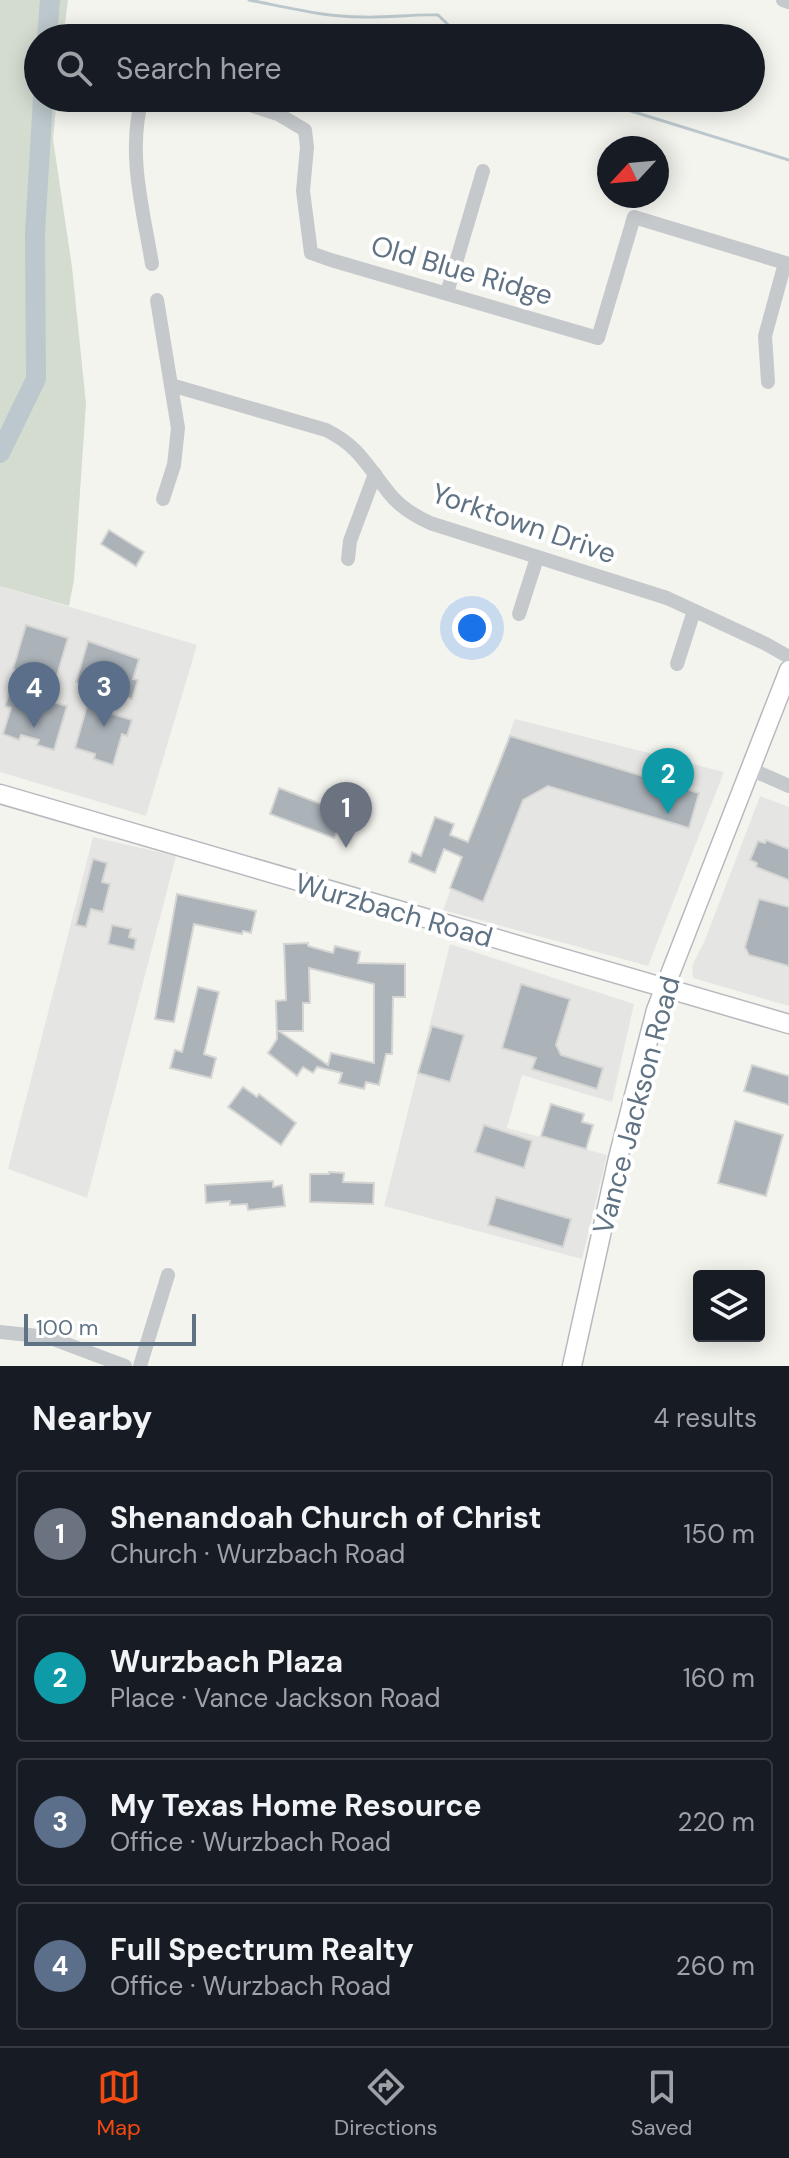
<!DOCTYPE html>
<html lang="en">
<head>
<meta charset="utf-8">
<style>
	:root { --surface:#171b24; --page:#242831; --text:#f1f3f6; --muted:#9ea1a6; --line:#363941; --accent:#f34a11 }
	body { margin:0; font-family:"DM Sans",sans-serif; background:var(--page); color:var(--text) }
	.controls { position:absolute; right:24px; bottom:24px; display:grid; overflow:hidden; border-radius:8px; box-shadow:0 4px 20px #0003 }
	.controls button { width:72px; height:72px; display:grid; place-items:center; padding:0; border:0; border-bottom:2px solid var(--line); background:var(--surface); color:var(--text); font:40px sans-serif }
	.compass { position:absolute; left:597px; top:136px; width:72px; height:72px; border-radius:50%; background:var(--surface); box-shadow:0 4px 20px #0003; rotate:244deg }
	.scale { position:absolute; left:24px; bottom:20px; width:172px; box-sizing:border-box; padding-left:8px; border:4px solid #607384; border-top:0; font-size:22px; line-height:28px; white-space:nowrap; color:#607384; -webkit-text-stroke:6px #fff; paint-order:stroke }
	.you { position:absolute; left:472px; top:628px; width:28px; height:28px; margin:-20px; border:6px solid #fff; border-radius:50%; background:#1a73e8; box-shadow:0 0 0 12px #1a73e833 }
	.badge { display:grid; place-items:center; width:52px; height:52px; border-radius:50%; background:var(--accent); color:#fff; font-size:26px; font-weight:700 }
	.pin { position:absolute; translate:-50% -66px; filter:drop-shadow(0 2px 4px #0008) }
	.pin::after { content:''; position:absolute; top:42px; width:28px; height:24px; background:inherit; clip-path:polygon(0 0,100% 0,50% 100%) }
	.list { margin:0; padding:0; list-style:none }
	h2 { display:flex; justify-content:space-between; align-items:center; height:104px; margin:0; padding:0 32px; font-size:34px }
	h2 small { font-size:26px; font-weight:400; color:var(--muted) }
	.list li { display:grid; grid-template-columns:52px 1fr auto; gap:24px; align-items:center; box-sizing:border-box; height:128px; margin:0 16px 16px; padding:0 16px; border:2px solid var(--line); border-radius:8px }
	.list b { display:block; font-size:30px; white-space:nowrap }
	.list p { margin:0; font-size:26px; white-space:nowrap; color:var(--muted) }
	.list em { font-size:26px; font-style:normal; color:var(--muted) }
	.icon { flex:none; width:44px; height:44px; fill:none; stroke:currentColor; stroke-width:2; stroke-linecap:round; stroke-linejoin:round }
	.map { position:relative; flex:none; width:789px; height:1366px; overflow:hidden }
	.search { position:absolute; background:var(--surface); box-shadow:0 4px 20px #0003; left:24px; right:24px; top:24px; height:88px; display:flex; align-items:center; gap:20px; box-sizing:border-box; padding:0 28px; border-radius:44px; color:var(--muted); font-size:30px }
	.sheet { height:680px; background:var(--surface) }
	nav { display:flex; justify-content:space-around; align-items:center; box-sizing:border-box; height:112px; border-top:2px solid var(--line); background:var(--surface); font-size:22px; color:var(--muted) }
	nav a { display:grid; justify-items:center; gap:4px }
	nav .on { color:var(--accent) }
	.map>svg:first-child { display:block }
</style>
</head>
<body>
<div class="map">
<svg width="789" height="1366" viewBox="0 0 789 1366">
	<rect width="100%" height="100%" fill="#f4f4ef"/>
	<g fill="#e5e6e3">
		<polygon points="0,586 197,645 146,816 0,772"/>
		<polygon points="515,719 724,772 648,966 443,910"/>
		<polygon points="760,796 789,807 789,1006 693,978 692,966 705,940"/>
		<polygon points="93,837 176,856 87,1198 8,1169"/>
		<polygon points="450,944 634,1004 612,1102 522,1075 507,1128 607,1155 582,1259 384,1206"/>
	</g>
	<polygon fill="#d4dcd0" points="0,0 68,0 63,38 38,38 38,98 57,98 53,139 72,267 86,404 74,580 69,606 0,586"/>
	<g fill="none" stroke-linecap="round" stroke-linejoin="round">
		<g stroke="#bcc8cd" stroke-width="3">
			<path d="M249 0C286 7 324 17 362 17 388 18 412 14 438 15L462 38"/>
			<polyline points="601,98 631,111 789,160"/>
		</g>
		<g stroke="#bcc8cd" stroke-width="20">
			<polyline points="47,38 50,0"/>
			<polyline points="0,453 36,379 35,233 43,98"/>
		</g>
	</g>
	<g fill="#abb3b9" stroke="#d5d5d3" stroke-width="2" fill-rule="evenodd">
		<polygon points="109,530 144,552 136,566 101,544"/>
		<polygon points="26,625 68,638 55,682 13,669"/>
		<polygon points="88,641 139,659 133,679 138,680 132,699 76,682"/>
		<polygon points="10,689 67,706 54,750 37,745 39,740 21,735 19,740 3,734 11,708 5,706"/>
		<polygon points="87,706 132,720 127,736 122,734 113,765 94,759 95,754 75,748"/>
		<polygon points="510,736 699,793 689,828 548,786 523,800 483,902 450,888 462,857 444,849 435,873 409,862 412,852 421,856 435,817 454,824 450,835 468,842"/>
		<polygon points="279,788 350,815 344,831 338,829 334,838 270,814"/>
		<polygon points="766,840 789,849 789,880 756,867 757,863 750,860 758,841 765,843"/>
		<polygon points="93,859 107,863 102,882 110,884 103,912 91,909 86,927 76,925"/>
		<polygon points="177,894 256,911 251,933 243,931 242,934 194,924 174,1022 155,1019"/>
		<polygon points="759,899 789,907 789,966 749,955 745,947"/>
		<polygon points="112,925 131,929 129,937 136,939 134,950 108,944"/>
		<path d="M308 943V946L333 953 335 946 360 952 358 963 405 964V997H393L392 1054H386L379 1085 366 1082 364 1089 339 1083 342 1073 317 1067 313 1073 303 1067 297 1076 268 1053 277 1039 276 1001 286 1000 284 944ZM309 968 374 984V1063L331 1053 328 1065 279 1031H303V1003H310Z"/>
		<polygon points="521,984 570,999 556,1045 561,1055 603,1068 597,1089 532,1069 536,1058 502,1048"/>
		<polygon points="198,987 219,992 204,1054 216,1058 211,1078 170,1068 175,1050 182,1052"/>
		<polygon points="432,1026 464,1035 450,1082 418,1073"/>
		<polygon points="752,1065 789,1076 789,1105 744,1091"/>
		<polygon points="243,1087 257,1097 259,1094 296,1123 281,1145 228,1107"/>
		<polygon points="551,1104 584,1114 582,1122 593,1125 586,1149 541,1136"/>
		<polygon points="735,1121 783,1135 766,1196 718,1183"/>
		<polygon points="484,1125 532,1141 524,1168 475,1152"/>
		<polygon points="329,1172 344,1173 343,1182 374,1183 373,1204 310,1202 310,1174 329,1174"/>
		<polygon points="273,1181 273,1187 282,1185 285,1206 248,1210 247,1204 230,1205 230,1201 206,1203 205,1185"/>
		<polygon points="496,1197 571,1219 563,1247 488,1225"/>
	</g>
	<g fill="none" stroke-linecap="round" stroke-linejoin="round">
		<defs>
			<g id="major">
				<polyline points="0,794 789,1024"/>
				<polyline points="572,1366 618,1158 656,1010 789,670"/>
			</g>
		</defs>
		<use href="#major" stroke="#b6babe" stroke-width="21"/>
		<g stroke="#c6c9cc" stroke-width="14">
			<polyline points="783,0 789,2"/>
			<path d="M142 98C127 154 143 209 152 264"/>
			<polyline points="228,98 278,114 305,130 307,147 303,191 311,253 331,260 598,338 634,217 789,264"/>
			<polyline points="447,293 483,171"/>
			<polyline points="157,300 178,428 174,465 163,499"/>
			<polyline points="768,382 765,336 785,263"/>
			<path d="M171 385 326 430C359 446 367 466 389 493 399 506 415 516 430 523L667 598 766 644 789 657"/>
			<polyline points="348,559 350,541 375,474"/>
			<polyline points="519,614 537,558"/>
			<polyline points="677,664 694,611"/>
			<polyline points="750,769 789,786"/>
			<polyline points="0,1332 48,1337 125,1366"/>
			<polyline points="140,1366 168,1275"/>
		</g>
		<use href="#major" stroke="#fff" stroke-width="18"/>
	</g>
	<g text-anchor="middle" stroke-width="8" stroke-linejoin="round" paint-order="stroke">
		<g font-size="28" fill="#607384" stroke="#fff">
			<text transform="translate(462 270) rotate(16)" y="10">Old Blue Ridge</text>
			<text transform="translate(524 523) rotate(19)" y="10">Yorktown Drive</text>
			<text transform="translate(394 910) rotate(16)" y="10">Wurzbach Road</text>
			<text transform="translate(636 1105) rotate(-75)" y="10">Vance Jackson Road</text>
		</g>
	</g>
</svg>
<div class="controls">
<button><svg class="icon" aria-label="layers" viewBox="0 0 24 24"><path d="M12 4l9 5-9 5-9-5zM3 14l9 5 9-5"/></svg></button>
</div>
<svg class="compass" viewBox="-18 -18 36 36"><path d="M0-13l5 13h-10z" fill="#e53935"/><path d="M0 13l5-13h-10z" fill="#9ea1a6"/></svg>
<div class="scale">100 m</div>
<div class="you"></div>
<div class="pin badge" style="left:346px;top:848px;background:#6b7280">1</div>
<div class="pin badge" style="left:668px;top:814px;background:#0f9aa8">2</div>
<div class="pin badge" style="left:104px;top:727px;background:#5c6f8a">3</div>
<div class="pin badge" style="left:34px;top:728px;background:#5c6f8a">4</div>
<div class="search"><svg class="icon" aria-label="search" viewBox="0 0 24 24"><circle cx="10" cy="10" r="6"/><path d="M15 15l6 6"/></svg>Search here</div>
</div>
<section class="sheet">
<h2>Nearby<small>4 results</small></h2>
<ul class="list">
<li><span class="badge" style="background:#6b7280">1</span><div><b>Shenandoah Church of Christ</b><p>Church · Wurzbach Road</p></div><em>150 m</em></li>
<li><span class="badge" style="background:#0f9aa8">2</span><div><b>Wurzbach Plaza</b><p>Place · Vance Jackson Road</p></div><em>160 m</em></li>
<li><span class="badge" style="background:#5c6f8a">3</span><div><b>My Texas Home Resource</b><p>Office · Wurzbach Road</p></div><em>220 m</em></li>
<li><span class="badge" style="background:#5c6f8a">4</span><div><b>Full Spectrum Realty</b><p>Office · Wurzbach Road</p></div><em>260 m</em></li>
</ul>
</section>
<nav>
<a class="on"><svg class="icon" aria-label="map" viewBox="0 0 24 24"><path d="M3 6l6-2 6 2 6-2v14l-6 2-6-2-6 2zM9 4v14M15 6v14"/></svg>Map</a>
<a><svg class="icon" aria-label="directions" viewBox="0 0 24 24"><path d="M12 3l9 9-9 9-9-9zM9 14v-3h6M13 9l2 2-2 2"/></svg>Directions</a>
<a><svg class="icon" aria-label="saved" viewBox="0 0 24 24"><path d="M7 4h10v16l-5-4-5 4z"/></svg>Saved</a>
</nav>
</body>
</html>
